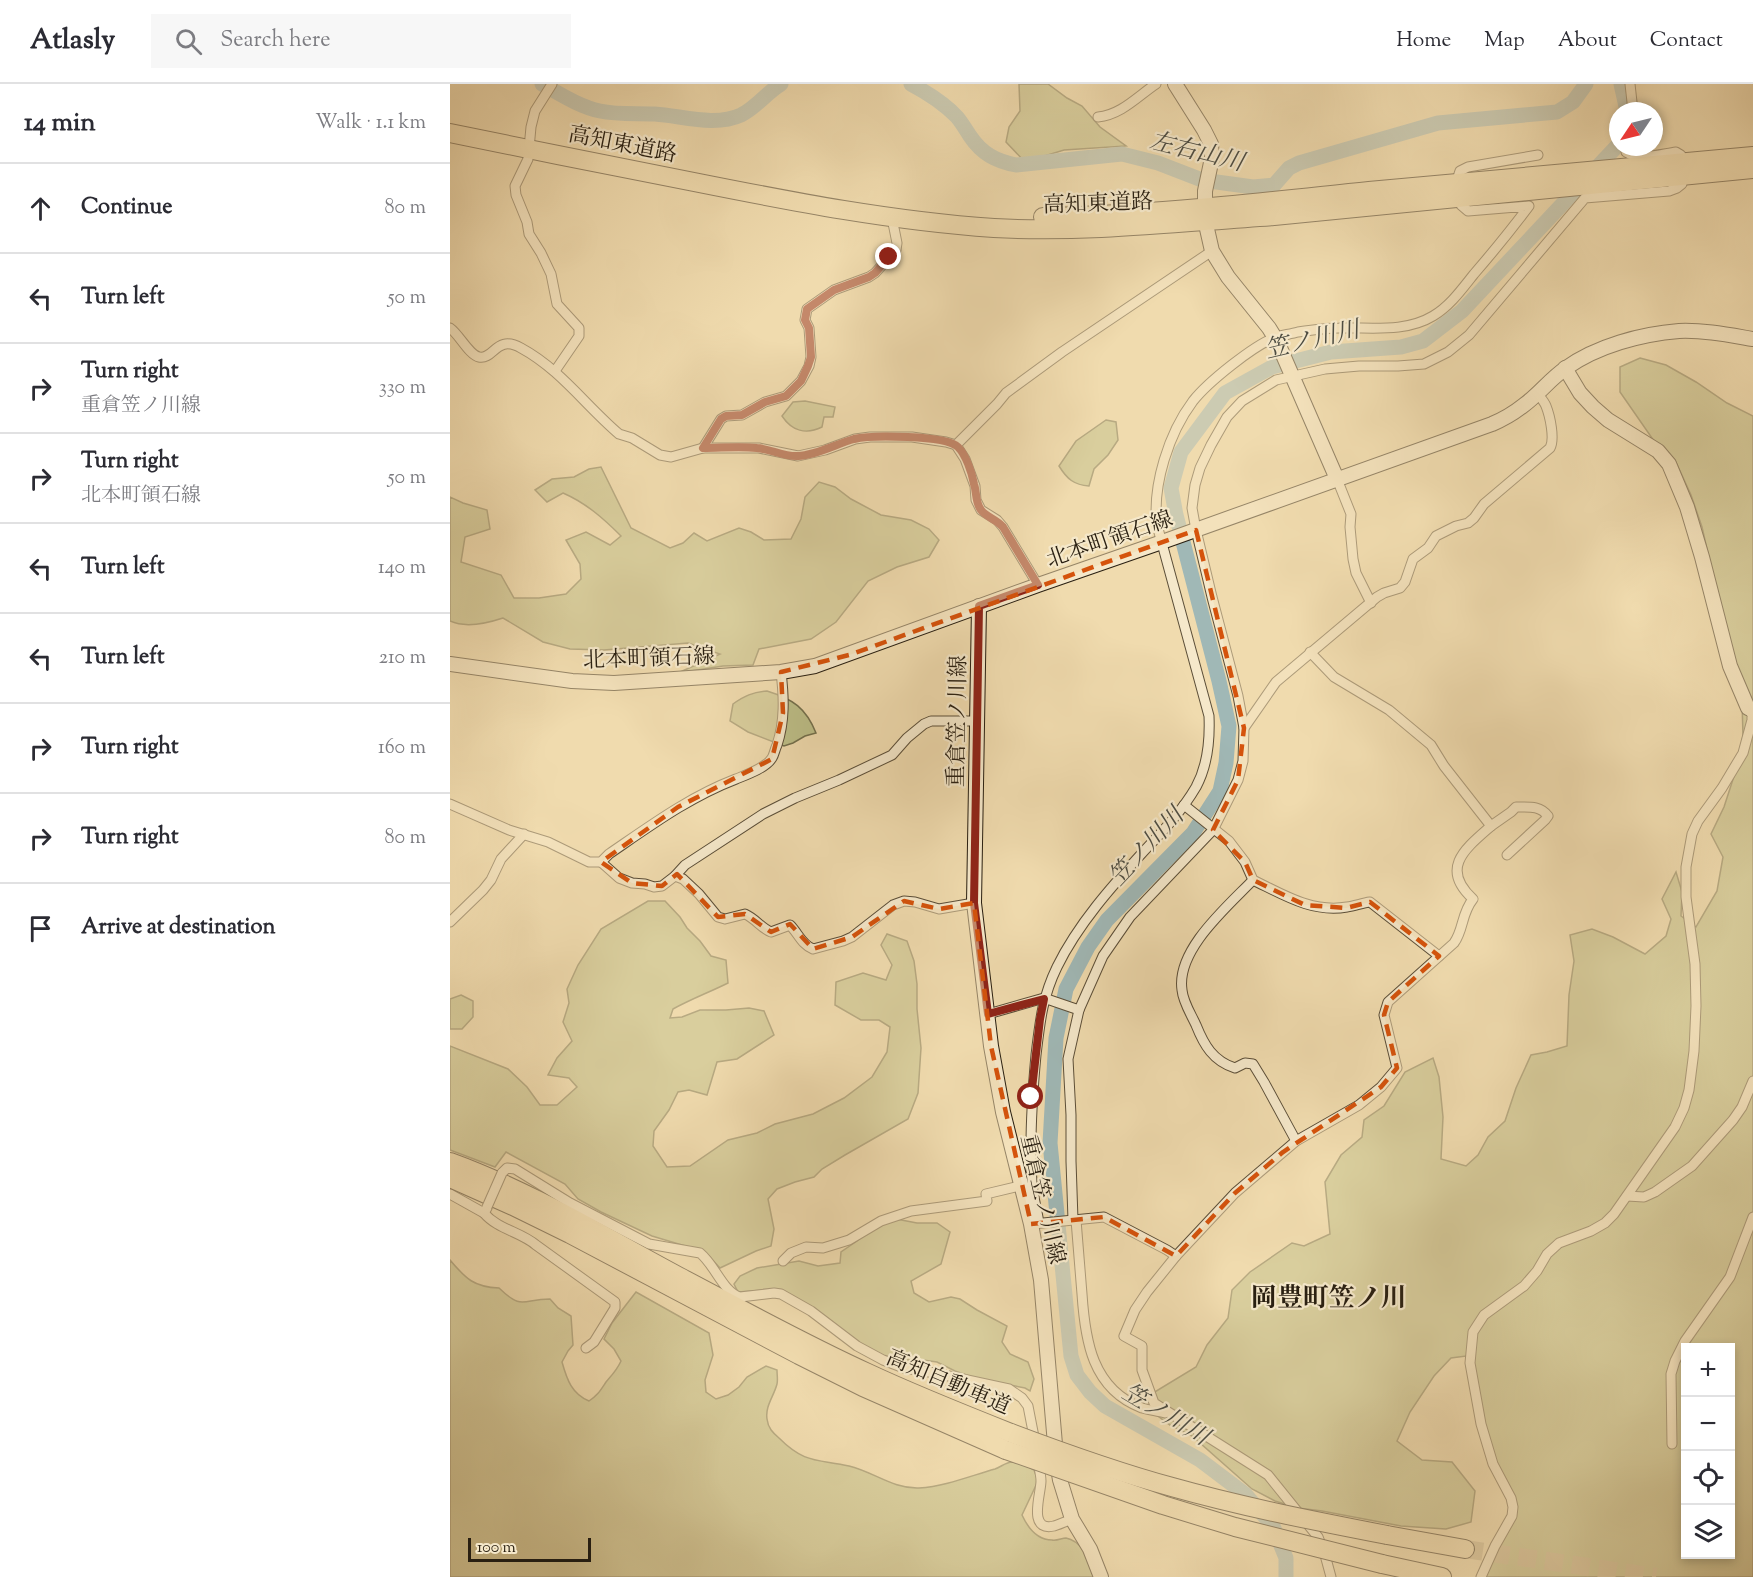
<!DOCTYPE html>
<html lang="en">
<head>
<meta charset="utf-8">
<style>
	:root { --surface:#fff; --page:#f7f7f7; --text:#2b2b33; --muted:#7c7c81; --line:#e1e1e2 }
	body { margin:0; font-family:"Sorts Mill Goudy","Noto Serif JP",serif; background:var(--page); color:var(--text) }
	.controls { position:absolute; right:18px; bottom:18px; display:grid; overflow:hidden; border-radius:0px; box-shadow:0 3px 9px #0003 }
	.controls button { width:54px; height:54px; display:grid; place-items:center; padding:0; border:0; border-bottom:2px solid var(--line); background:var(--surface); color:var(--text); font:30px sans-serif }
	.compass { position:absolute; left:1159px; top:18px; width:54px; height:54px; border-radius:50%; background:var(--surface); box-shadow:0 3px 9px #0003; rotate:235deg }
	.scale { position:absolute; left:18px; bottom:15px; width:123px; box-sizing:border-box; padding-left:6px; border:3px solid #291f11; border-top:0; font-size:16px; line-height:21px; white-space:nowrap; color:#291f11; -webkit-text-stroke:4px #f5e8ca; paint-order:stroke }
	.stop { position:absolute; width:18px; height:18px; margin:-14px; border:4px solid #8f2418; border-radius:50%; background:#fff }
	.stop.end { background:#8f2418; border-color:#fff; box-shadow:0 2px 6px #0008 }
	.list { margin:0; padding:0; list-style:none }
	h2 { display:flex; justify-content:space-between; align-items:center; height:78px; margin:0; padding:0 24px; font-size:26px }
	h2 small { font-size:20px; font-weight:400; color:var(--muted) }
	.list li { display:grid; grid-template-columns:39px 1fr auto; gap:18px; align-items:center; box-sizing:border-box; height:90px; padding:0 24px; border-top:2px solid var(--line) }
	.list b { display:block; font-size:22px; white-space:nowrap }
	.list p { margin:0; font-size:20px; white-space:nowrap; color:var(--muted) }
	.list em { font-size:20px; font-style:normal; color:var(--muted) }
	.icon { flex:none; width:33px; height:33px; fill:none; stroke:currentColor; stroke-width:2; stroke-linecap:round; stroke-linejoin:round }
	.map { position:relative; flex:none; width:1303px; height:1493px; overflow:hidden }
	header { display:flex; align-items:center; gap:36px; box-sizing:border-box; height:84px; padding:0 30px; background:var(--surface); border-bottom:2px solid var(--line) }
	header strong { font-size:28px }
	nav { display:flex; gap:33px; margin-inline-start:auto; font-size:21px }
	.search { width:420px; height:54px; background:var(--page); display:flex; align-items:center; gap:15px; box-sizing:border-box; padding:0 21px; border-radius:0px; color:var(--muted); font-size:22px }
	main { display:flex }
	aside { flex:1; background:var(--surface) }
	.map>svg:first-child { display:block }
</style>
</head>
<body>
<header>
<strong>Atlasly</strong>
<div class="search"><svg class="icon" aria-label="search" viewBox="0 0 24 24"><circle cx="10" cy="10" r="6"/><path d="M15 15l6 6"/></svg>Search here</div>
<nav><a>Home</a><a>Map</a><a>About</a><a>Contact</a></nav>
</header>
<main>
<aside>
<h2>14 min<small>Walk · 1.1 km</small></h2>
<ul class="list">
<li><svg class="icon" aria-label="ahead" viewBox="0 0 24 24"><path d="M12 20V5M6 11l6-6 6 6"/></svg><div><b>Continue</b></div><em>80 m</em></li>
<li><svg class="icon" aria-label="left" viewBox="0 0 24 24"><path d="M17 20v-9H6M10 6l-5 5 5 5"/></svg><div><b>Turn left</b></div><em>50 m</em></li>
<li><svg class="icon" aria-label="right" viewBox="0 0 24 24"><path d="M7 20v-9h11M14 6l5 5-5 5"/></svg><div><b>Turn right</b><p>重倉笠ノ川線</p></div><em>330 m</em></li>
<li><svg class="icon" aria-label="right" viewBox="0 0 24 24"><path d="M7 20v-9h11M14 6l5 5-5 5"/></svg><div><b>Turn right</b><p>北本町領石線</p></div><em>50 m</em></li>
<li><svg class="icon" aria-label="left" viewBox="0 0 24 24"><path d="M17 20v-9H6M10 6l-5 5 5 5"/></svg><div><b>Turn left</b></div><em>140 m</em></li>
<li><svg class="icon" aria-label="left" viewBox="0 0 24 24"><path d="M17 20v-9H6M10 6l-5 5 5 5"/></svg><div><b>Turn left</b></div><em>210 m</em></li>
<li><svg class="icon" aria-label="right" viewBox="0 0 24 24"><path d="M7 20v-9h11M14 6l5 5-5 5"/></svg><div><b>Turn right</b></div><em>160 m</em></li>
<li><svg class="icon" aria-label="right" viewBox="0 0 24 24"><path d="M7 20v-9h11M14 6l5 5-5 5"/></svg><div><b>Turn right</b></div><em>80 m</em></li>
<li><svg class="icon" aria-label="arrive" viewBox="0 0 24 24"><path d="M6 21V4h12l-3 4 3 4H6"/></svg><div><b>Arrive at destination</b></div></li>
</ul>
</aside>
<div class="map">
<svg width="1303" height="1493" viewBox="0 0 1303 1493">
	<rect width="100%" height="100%" fill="#f0dbae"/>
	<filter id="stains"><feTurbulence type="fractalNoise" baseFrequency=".00333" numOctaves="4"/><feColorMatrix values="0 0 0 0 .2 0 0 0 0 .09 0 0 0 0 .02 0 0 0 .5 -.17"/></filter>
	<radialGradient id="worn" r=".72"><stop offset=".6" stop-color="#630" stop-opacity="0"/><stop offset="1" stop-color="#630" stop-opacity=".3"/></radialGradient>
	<g fill="#bdbf88" stroke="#736f4c" stroke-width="1.5" fill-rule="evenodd">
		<polygon points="569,0 598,0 617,14 632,22 650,43 676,62 614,66 575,78 556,58 559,43 570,27"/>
		<path d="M1190 274 1216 281 1246 298 1277 319 1303 332V1493H1030L1064 1421 1027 1333 1016 1272 1001 1274 984 1292 960 1328 947 1357 972 1376 1002 1378 1025 1407 1021 1438 996 1445 951 1442 872 1427 848 1424 825 1417 802 1405 742 1352 720 1341 701 1327 703 1309 746 1283 757 1261 778 1234 782 1206 800 1188 842 1159 854 1162 880 1150 875 1098 891 1071 912 1053 914 1036 934 1022 955 988 983 974 989 993 993 1033 991 1075 1016 1082 1028 1071 1038 1053 1055 1037 1066 1004 1081 971 1097 968 1117 962 1119 911 1124 877 1120 851 1142 845 1163 853 1195 870 1216 852 1221 835 1212 815 1226 788 1232 808 1231 832 1246 843 1267 807 1273 773 1261 750 1274 723 1287 683 1293 652 1292 618 1252 443 1241 411 1225 376 1204 357 1170 308V283ZM1236 1264H1280V1470H1236Z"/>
		<path d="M355 317 385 323 383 333H374L372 343C356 351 342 347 332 332L343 318Z"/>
		<path d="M656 336 666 338 668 356 658 371 644 385 639 402C624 401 617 395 609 382L626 357Z"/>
		<path d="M151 383 181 444 220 464 233 459 244 449 257 457 289 444 301 448 314 456 341 455 351 435 355 413 369 398 385 403 401 415 431 431 461 436 479 445 489 456 479 473 447 483 418 497 386 538 361 555 309 565 303 581 273 582 228 589 270 570 238 559 154 566 120 565 93 558 53 534C38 539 15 544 0 537V413L13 419 37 426 40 445 15 453 11 478 51 491 64 514H89L116 510 131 495 130 480 116 456 136 448 160 461 171 452C153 434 136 419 113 409L97 418 85 406 102 395 124 393 139 385Z"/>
		<path d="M317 607C343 615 356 624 366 649L355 652 343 659 334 662 298 648 280 637 283 620C294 612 303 608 317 607Z"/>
		<path d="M198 817H215L230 833 237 844 250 857 261 872 276 876 278 899C260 908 241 915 223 925L220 934 232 933 250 926H276L299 924 314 927 324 951 287 975 267 978 257 1011 239 1006 228 1008 219 1026 204 1047 203 1062 217 1083 240 1082 278 1056 307 1049 325 1040 363 1030 394 1014 422 993 437 968 440 943 429 936H411L385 921 386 898 413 889 436 896 442 881 431 861 437 850 457 857 464 877 467 900V925L471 964 468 1009 458 1035 395 1071 372 1085 364 1093 345 1098 327 1105 318 1115 324 1145 321 1162 306 1167 270 1184 255 1168 202 1152 151 1128 128 1115 115 1100 56 1068 45 1083 0 1066V962L58 985 77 1003 90 1021H107L127 1003 119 994 98 991 107 974 122 957 113 938 119 919 117 905 128 881 151 845Z"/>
		<polygon points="11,911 23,917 23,933 12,945 0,945 0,915"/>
		<polygon points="441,1134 467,1139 487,1139 500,1148 491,1180 461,1197 464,1209 479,1218 501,1213 510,1215 527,1226 557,1242 552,1258 560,1270 578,1278 584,1295 580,1307 575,1304 525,1294 505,1287 487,1278 473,1276 452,1276 431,1271 410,1262 328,1205 288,1208 284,1200 290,1192 307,1184 349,1177 368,1182 390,1179 391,1168 407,1157 422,1144"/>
		<path d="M0 1176C16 1195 24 1203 49 1204 73 1227 72 1215 100 1215L108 1224 121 1232 123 1261 118 1267 112 1278C117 1296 122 1310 139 1317 148 1311 150 1307 156 1298 162 1291 167 1286 171 1277L164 1265 154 1255 162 1239 186 1208 259 1249 263 1271 255 1296 256 1308 266 1315 278 1311 289 1303 297 1293 316 1282 327 1286C327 1291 328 1296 327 1300 324 1312 315 1322 317 1335 318 1344 323 1349 329 1354 355 1380 367 1375 399 1382 424 1388 443 1405 469 1404 496 1402 520 1392 545 1385 551 1383 556 1378 562 1378 570 1379 577 1382 584 1386L588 1397 572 1431C578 1444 587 1456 602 1456 607 1457 612 1454 616 1454 633 1457 642 1480 649 1493H0Z"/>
	</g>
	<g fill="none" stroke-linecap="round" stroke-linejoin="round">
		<g stroke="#a0b8b6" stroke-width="15">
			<path d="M92 0C110 10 130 23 150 27 168 31 187 29 205 30 233 32 265 43 291 31 307 23 316 9 331 0"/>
			<path d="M461 0C478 9 494 19 507 33 512 39 516 46 520 52 532 70 546 77 566 81L672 70 708 79 752 96 803 103 824 101 839 84 849 79 988 39 1107 28 1123 18 1136 0"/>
			<polyline points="1171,0 1177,27"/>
			<polyline points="836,1493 836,1474 823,1442 795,1410 750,1376 655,1322 640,1308 627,1291 621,1272 600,1059 606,954 616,905 638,863 657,836 743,749 770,707 776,679 779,642 769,597 726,431 721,404 731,368 775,309 822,283 881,268 951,263 973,257 1012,227 1168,61"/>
		</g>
		<polyline stroke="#c8b58f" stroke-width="18" stroke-dasharray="18 9" stroke-linecap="butt" points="1015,1465 1206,1493"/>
		<defs>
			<g id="street">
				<polyline points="102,0 85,27 81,43 78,75 65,102 66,111 77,138 79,150 91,169 101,190 107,220 129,244 129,252 105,287"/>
				<polyline points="1180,0 1183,27"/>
				<path d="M648 33C671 31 688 12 706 0"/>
				<polyline points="1006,99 1010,87 1018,83 1088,71"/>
				<path d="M0 244C9 250 19 271 29 273 44 276 46 250 71 264 110 285 136 322 169 350L182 354 210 371 221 373 253 364H309L348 372 375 366 405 355 420 353H462L496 358 506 361 515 375 525 402 526 416 531 426 547 436 553 443 588 501"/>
				<polyline points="506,361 547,320 556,309 612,268 762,167"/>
				<polyline points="253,364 271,335 276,332 292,331 315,318 336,312 351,297 359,282 361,273 359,244 355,236 357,225 384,206 419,193 425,189 446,166 447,159 442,134"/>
				<polyline points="887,395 901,430 900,443 903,475 906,489 921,519"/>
				<path d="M860 568 884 593 939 626 981 661 994 682 1041 742C1016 764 989 784 1023 815 1011 830 1014 845 1004 859L938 918 934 931 947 984 931 1003 909 1021 846 1057 785 1109 726 1172 697 1208 685 1226 674 1252 692 1262V1286L704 1319 818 1391 868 1453 875 1471 881 1493"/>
				<path d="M794 644 826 598 927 513 934 509 950 504 955 498 963 475 978 464 986 452 1006 442 1018 439 1024 434 1034 420 1100 364C1105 355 1100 332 1096 322 1094 317 1090 313 1087 309"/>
				<path d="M0 720 59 746 98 758 139 778H151L159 770C200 742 239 713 286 695 296 691 316 684 322 674 324 671 325 665 327 661 335 637 334 613 331 588"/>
				<path d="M734 721 779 757 795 778 803 796C834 811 862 829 897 823 905 822 912 819 920 818L989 872"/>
				<path d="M1041 742 1061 728 1066 723C1078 723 1090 721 1098 732L1095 736 1057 771"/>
				<polyline points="151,778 169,794 182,799 195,800 204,803 212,802 225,792 235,781 313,730 345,714 389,696 442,671 457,654 474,640 481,637 526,637"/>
				<path d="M225 792 233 795 249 810 268 833 275 835 295 830C306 835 311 844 321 848L340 841C348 849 352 861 363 865L393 857 402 853 443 821 454 817 465 818 489 825 524 819"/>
				<path d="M803 796C777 823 726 866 732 906 733 918 741 930 746 941 754 961 763 977 785 984L795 979 803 980 814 998 846 1057"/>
				<polyline points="0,838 33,806 41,796 51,775 74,750"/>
				<polyline points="538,930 594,914 629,926"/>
				<path d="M52 1089 57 1084 65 1085 120 1119 199 1160 250 1169C265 1181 273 1208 290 1213L324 1209 331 1210 361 1227 407 1262 433 1276 454 1284 485 1289 559 1305 572 1314 578 1322 585 1358"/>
				<polyline points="0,1110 34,1129 37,1124"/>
				<polyline points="1177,1112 1194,1113 1205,1108 1242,1082 1283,1036 1292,1023 1303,997"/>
				<path d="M34 1129C47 1145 71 1148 86 1161L165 1218V1224L144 1258 136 1264"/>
				<path d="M623 1136 621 1077V1031L618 975 629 926 653 872 680 833 763 746 788 696 793 677 794 644 788 612 762 513 746 446 742 424 745 401 750 384 761 361 777 333 792 317 826 296 875 285 909 282H948L974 280 998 268 1019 251 1135 114 1219 107 1227 104 1232 100 1231 71 1226 68C1211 70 1189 77 1176 68V63"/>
				<path d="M626 1136C628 1161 630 1185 632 1210 635 1256 642 1305 692 1324 699 1326 707 1327 715 1329"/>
				<path d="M589 1139C587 1126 583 1112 582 1099 579 1056 582 1014 586 971 590 938 592 914 607 883 628 840 662 802 694 767 713 747 732 727 746 703 758 681 760 656 759 632L707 441C702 401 719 349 743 317 758 298 804 261 826 253 833 251 841 250 848 248 862 246 876 244 889 244 920 243 955 249 983 232 1000 222 1012 205 1024 190 1043 168 1061 146 1079 122L1018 127 1011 121 1008 113"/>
				<polyline points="583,1140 654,1133 717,1166 726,1172"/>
				<polyline points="333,1177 341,1169 356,1163 373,1164 399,1156 431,1137 461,1127 537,1117 536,1110 570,1102"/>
				<polyline points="1222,1360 1221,1290 1225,1277 1235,1257 1280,1193 1303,1133"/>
				<path d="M588 1378C589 1384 591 1391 591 1397 591 1410 577 1448 604 1442 610 1440 617 1437 622 1435"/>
				<polyline points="1031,1493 1045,1462 1062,1432 1063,1423 1061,1414 1043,1380 1031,1340 1020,1279 1023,1248 1034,1231 1074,1202 1087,1187 1097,1170 1109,1159 1141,1147 1155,1139 1164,1130 1225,1043 1234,1024 1239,1006 1244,967 1246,922 1245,880 1236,813 1236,783 1242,750 1248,737 1272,704 1293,669 1302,636 1302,631 1298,624"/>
			</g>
			<g id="secondary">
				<polyline points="725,0 754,46 761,60 762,74 755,107 755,136 762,167 778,193 819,244 827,257 887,395"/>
				<polyline points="1115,284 1130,309 1143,323 1158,336 1208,367 1219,380 1237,423 1252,473 1280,582 1298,624"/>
				<polyline points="529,522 524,819 541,962 553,1028 581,1140 591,1196 606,1372 610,1396 622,1435 640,1465 651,1493"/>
				<path d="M0 580 122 597 164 599 331 588 365 582 588 501 712 458 1042 340C1054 335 1064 329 1074 321 1089 310 1100 295 1116 284 1147 262 1191 250 1229 247 1254 246 1279 251 1303 255"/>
			</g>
			<g id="highway">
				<path d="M0 49C81 66 163 82 244 98 344 118 442 137 544 144 638 149 731 138 824 132L1303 85"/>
				<path d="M593 133C702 131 811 118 919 107 1047 95 1175 84 1303 72"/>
				<path d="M0 1078C80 1107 153 1152 228 1192 291 1225 354 1260 418 1289 465 1311 513 1330 561 1349"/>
				<polyline points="0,1094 63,1122 120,1150 349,1271 413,1303 556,1366"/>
				<polyline points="937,1451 1015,1465"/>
				<polyline points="932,1480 992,1493"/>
			</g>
		</defs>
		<use href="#street" stroke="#5b4e38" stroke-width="11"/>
		<use href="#secondary" stroke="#291f11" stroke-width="16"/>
		<use href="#highway" stroke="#291f11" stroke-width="20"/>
		<use href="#street" stroke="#f5e8ca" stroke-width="9"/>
		<use href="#secondary" stroke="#f5e8ca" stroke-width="14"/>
		<use href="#highway" stroke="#f0dbae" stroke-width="18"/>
		<defs>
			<polyline id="street-bridge" points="37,1123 52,1089"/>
			<g id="highway-bridge">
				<path d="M561 1349C614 1369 667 1388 722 1403 793 1423 865 1437 937 1451"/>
				<polyline points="556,1366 713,1421 785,1443 932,1480"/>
			</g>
		</defs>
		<use href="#street-bridge" stroke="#5b4e38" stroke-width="11" stroke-linecap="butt"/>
		<use href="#highway-bridge" stroke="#291f11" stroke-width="20" stroke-linecap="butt"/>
		<use href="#street-bridge" stroke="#f5e8ca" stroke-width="9"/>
		<use href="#highway-bridge" stroke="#f0dbae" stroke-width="18"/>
	</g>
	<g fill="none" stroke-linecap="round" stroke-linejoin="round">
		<path stroke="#8f2418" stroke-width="8" d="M439 173 425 189 419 193 384 206 357 225 355 236 359 244 361 273 358 282 351 297 336 312 315 318 292 331 276 332 271 335 253 364C271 364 290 362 307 364 321 365 334 373 348 372 367 371 386 360 404 355 421 351 496 351 508 363 516 371 522 389 524 400 527 409 525 418 531 426 536 433 546 435 553 443L588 501 529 522 524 819 538 930 594 915 590 935 581 1013"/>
	</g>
	<path d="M0 0H1303V1493H0ZM746 446 794 644 788 696 763 746 795 778 803 796 855 821 896 824 920 818 989 872 938 918 934 931 947 984 931 1003 833 1068 785 1109 726 1172 654 1133 581 1140 541 962 524 819 489 825 454 817 402 853 363 865 340 840 321 848 295 830 268 833 227 790 212 802 182 799 151 778 228 723 322 675 333 629 331 588 399 571Z" fill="#f0dbae" fill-opacity=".55" fill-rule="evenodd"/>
	<path fill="none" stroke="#d5530c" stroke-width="4.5" stroke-dasharray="12 8" stroke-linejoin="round" d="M746 446 794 644 788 696 763 746 795 778 803 796 855 821 896 824 920 818 989 872 938 918 934 931 947 984 931 1003 833 1068 785 1109 726 1172 654 1133 581 1140 541 962 524 819 489 825 454 817 402 853 363 865 340 840 321 848 295 830 268 833 227 790 212 802 182 799 151 778 228 723 322 675 333 629 331 588 399 571Z"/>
	<g text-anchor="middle" stroke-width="4.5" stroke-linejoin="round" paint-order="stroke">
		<g font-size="22" fill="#291f11" stroke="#f5e8ca">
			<text transform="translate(173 59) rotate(11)" y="8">高知東道路</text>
			<text transform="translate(648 118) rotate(-2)" y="8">高知東道路</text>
			<text transform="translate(659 454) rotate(-19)" y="8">北本町領石線</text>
			<text transform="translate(199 573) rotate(-2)" y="8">北本町領石線</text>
			<text transform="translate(506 637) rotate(-89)" y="8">重倉笠ノ川線</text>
			<text transform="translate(594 1115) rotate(77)" y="8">重倉笠ノ川線</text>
			<text transform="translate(499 1297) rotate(23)" y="8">高知自動車道</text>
		</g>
		<g font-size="24" font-style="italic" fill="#4d4d43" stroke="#f5e8ca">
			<text transform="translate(747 67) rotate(14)" y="8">左右山川</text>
			<text transform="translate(862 255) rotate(-13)" y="8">笠ノ川川</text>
			<text transform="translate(696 762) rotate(-47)" y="8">笠ノ川川</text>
			<text transform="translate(716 1330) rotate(31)" y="8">笠ノ川川</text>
		</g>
		<g font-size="26" font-weight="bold" fill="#291f11" stroke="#f5e8ca">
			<text x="879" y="1222">岡豊町笠ノ川</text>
		</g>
	</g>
	<rect width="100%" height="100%" filter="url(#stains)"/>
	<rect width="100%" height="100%" fill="url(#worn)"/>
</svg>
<div class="controls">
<button>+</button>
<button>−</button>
<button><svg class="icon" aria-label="locate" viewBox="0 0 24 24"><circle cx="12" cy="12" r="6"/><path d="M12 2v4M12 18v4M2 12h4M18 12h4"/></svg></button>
<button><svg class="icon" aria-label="layers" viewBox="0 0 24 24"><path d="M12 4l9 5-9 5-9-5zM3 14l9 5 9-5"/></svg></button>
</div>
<svg class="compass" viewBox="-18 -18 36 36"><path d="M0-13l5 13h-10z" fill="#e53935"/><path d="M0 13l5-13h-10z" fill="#7c7c81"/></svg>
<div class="scale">100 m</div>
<div class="stop" style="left:581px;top:1013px"></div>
<div class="stop end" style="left:439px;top:173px"></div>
</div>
</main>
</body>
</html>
